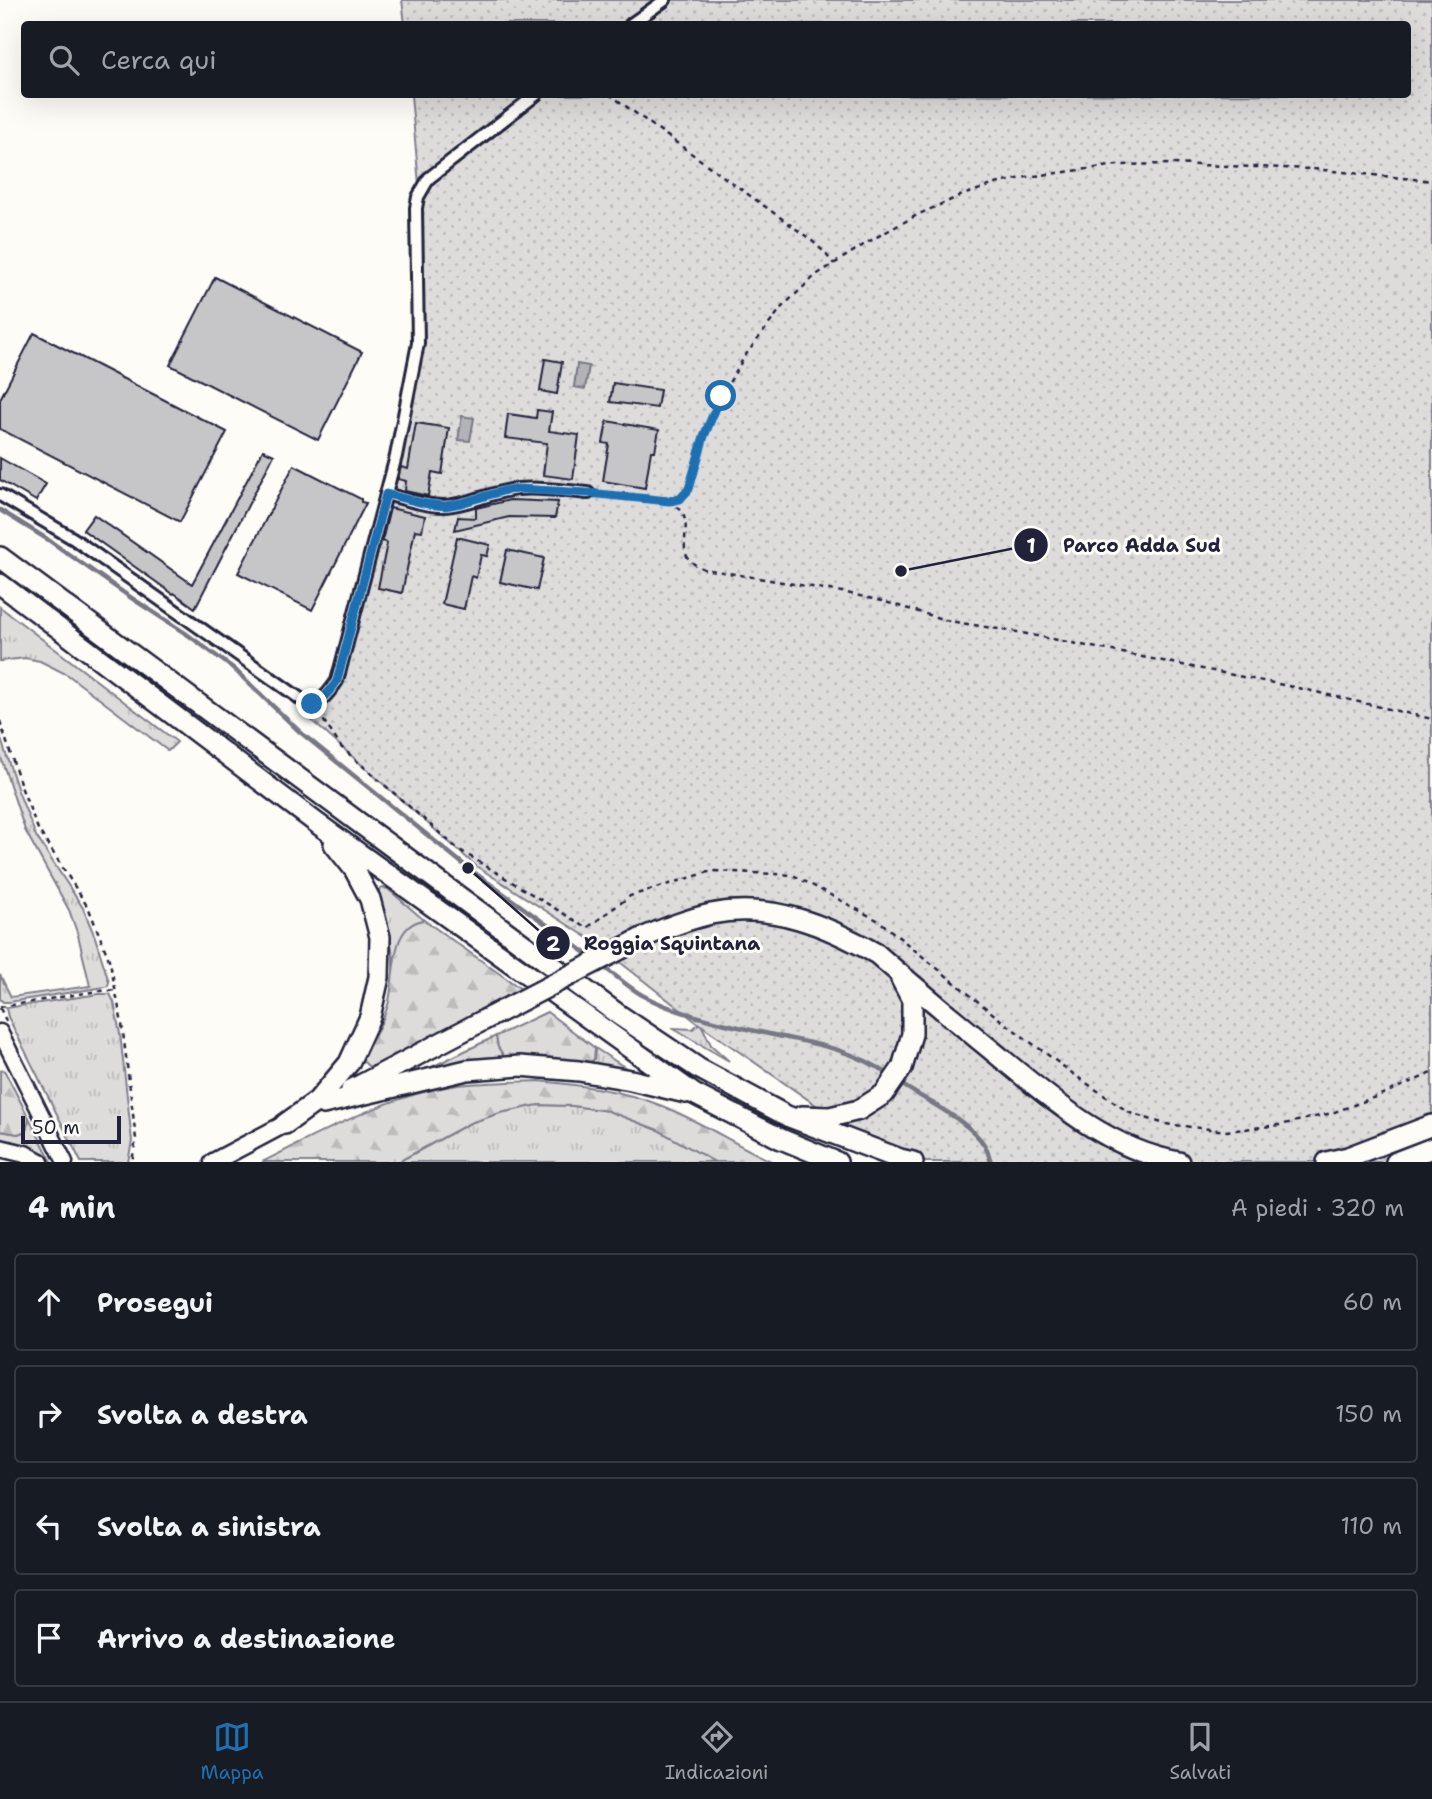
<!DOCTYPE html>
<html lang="it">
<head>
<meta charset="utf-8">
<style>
	:root { --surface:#171b24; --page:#20242c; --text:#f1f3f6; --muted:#9ea1a6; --line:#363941; --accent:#1f6fb2 }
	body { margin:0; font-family:"Shantell Sans",sans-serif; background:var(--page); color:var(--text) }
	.scale { position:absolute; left:21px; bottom:18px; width:100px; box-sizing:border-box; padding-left:7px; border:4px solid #22223b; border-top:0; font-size:19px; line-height:24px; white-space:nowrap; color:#22223b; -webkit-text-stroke:5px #fdfcf7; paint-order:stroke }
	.stop { position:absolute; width:21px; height:21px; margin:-16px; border:5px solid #1f6fb2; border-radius:50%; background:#fff }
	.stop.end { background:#1f6fb2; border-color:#fff; box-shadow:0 2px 7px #0008 }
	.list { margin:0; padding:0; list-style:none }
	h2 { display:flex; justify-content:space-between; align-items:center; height:91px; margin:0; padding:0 28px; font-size:30px }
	h2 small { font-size:23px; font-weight:400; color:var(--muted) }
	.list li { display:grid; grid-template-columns:46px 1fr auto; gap:21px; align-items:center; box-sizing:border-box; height:98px; margin:0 14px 14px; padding:0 14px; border:2px solid var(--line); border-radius:7px }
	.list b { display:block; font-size:26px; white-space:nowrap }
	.list em { font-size:23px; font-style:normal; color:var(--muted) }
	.icon { flex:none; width:38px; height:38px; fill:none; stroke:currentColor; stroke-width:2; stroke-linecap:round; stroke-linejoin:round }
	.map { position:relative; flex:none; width:1432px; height:1162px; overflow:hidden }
	.search { position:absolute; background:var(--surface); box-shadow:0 7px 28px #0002; left:21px; right:21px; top:21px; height:77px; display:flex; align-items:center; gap:18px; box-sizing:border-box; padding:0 24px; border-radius:7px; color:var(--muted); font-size:26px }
	.sheet { height:539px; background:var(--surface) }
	nav { display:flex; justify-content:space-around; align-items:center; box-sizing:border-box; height:98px; border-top:2px solid var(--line); background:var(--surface); font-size:19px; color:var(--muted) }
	nav a { display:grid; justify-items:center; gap:4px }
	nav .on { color:var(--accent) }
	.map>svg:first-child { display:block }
</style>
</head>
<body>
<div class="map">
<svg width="1432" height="1162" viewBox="0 0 1432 1162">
	<defs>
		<pattern id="grass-tufts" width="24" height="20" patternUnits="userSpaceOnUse" patternTransform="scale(1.75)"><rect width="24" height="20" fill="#dddcdb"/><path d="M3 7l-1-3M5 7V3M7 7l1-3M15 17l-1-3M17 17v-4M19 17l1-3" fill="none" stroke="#bdbcbd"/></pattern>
		<pattern id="forest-firs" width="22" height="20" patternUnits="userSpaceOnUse" patternTransform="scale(1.75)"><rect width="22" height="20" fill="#dddcdb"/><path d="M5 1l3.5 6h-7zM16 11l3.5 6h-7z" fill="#bdbcbd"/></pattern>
		<pattern id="park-dots" width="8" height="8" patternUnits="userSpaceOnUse" patternTransform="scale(1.75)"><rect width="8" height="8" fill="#dddcdb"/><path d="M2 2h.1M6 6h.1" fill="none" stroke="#bdbcbd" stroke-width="1.8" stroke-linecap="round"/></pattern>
	</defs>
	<rect width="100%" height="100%" fill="#fdfcf7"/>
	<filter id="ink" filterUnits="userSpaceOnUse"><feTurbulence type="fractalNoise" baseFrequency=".0143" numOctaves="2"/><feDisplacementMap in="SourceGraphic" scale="14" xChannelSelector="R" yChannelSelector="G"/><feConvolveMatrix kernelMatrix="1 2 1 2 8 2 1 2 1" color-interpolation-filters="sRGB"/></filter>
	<g filter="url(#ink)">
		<g fill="url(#grass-tufts)" stroke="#807f8b" stroke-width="2">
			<polygon points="0,607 177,742 168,751 68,675 40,661 25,658 0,661"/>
			<polygon points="0,736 18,791 36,836 83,908 95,937 109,982 108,986 105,987 9,1002 3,1002 0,999 0,975 11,997 90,986 78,935 69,910 25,830 0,755"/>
			<path d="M384 888 388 889 424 920C397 924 394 960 393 982V955L389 932 378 894 380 889Z"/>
			<polygon points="99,994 110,994 114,1002 120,1034 132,1141 128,1162 81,1162 8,1017 6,1008"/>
			<polygon points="700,1022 711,1045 729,1061 672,1028 693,1029"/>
			<polygon points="496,1036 498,1047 506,1059 415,1075"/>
			<polygon points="595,1048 640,1077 587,1065 594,1059"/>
			<polygon points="538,1105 573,1106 608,1111 658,1130 715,1162 398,1162 470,1123 500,1113"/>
			<path d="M29 1118 52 1162C34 1147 22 1143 0 1139V1131L18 1134 26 1131Z"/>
		</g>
		<g fill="url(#forest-firs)" stroke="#807f8b" stroke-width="2">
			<path d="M424 920 521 989 377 1066H368L363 1061V1055C374 1039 382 1024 388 1005 396 979 388 925 424 920Z"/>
			<polygon points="547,1012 595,1048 594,1059 587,1065 542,1058 506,1059 498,1047 496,1036"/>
			<polygon points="4,1070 29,1118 26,1131 18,1134 0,1131 0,1071"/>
			<path d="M539 1081C580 1085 623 1090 662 1106 700 1121 736 1145 773 1162H715L658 1130 608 1111 573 1106 538 1105 500 1113 470 1123 398 1162H262C325 1131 388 1095 458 1085 485 1082 512 1082 539 1081Z"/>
		</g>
		<polygon fill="url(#park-dots)" stroke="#807f8b" stroke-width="2" points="402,0 1432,0 1432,1162 898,1162 695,1021 593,941 476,866 311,720 339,686 401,457 424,341 421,207 411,95 1408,94 1408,24 405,24"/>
		<g fill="#b2b2b7" stroke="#787885" stroke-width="2">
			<polygon points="577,364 589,366 585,389 574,387"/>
			<polygon points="462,416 474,418 470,441 458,440"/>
		</g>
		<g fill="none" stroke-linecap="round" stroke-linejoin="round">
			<g stroke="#787885" stroke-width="4.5">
				<polyline points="0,510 47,539 127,595 188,635 233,668 300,732 468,868 593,958"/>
				<path d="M602 966C615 975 628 987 642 995 676 1014 722 1023 760 1032 806 1043 847 1046 888 1074"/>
				<path d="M901 1084C926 1101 970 1121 985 1146 988 1151 989 1157 991 1162"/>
			</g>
		</g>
		<g fill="#c6c6c8" stroke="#22223b" stroke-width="2">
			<polygon points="215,277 362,352 318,440 170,365"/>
			<polygon points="34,333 227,432 180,522 0,429 0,399"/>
			<polygon points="545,359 562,362 557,394 540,391"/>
			<polygon points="613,383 660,390 657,408 610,402"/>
			<polygon points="537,410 552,412 549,431 579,435 573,479 543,475 547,443 505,438 508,414 536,418"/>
			<polygon points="607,421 659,430 655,451 651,451 645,488 603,481 609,444 603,443"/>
			<polygon points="416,423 449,428 442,474 432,472 428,496 405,491 406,481 398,479 401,467 408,469"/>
			<polygon points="263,450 274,455 195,608 174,593 173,594 83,530 94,515 192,584"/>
			<polygon points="0,458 46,484 36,501 0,480"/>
			<polygon points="294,465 361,499 361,502 366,503 312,610 238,573"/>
			<polygon points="510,500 558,502 555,518 509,517 455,530 458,517 476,518 476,508"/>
			<polygon points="390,508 425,516 422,531 415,530 402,593 378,588 387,543 382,541"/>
			<polygon points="457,537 490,545 487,556 481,555 476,578 471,576 464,609 442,604"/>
			<polygon points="507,550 544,558 537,590 500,582"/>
		</g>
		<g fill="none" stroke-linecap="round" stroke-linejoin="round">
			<defs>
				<g id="street">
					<polyline points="631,24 665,0"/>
					<path d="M386 494C405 499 425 506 444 506 469 505 493 491 518 489 541 487 565 491 588 493"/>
					<path d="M0 495 74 539 305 702C320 707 329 692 337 681L396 456 418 343 416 208 418 197 429 178 537 94"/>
				</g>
				<polyline id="secondary" points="0,1032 65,1162"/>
				<g id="primary">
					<polyline points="0,1148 25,1154 40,1162"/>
					<polyline points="213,1162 285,1124"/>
				</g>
				<g id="highway">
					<polyline points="0,557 619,1015 698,1068 787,1116 900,1159 913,1162"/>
					<polyline points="0,584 318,824 694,1094 781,1139 837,1162"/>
					<path d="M644 937C666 928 688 919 711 914 771 902 826 925 877 954 912 985 948 1014 984 1044 1042 1091 1103 1149 1179 1162"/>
					<polyline points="351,1090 484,1020"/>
					<polyline points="323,1104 467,1070 520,1066 579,1071 631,1080 686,1093"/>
					<polyline points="802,1116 830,1117 859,1110 884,1094 902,1068 912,1034 912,1000 901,979"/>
					<polyline points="285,1124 317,1101 349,1063 370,1017 379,977 380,937 370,899 354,869 334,844"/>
					<polyline points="1327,1162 1348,1157 1432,1125"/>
					<polyline points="1396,1162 1432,1148"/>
				</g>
			</defs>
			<use href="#street" stroke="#22223b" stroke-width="16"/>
			<use href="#secondary" stroke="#22223b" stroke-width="19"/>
			<use href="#primary" stroke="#22223b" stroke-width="21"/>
			<use href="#highway" stroke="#22223b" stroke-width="24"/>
			<g stroke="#22223b" stroke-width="2.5" stroke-dasharray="5 5" stroke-linecap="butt">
				<polyline points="609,94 810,239 823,251 834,264"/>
				<polyline points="599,494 669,501 680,499 689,490 704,436 721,396 745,356 782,307 816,275 873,239 919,214 960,196 995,184 1027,177 1118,165 1170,164 1313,169 1432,181"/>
				<path d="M669 501C674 504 679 507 682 512 694 534 670 556 704 569L842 592 882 601 949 621 1017 632 1303 689 1432 719"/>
				<polyline points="318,712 341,747 458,849 587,928 630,896 712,871 793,875 879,921 1002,1021 1079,1078 1130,1113 1165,1124 1227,1131 1280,1125 1332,1113 1378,1096 1432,1073"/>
				<polyline points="0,721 22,789 38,829 89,909 110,962 122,1024 136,1139 132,1162"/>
				<polyline points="0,1007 98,991 116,990"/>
				<polyline points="0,1008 6,1021"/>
			</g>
			<use href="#street" stroke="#fdfcf7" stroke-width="10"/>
			<use href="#secondary" stroke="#fdfcf7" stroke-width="14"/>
			<use href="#primary" stroke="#fdfcf7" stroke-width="16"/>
			<use href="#highway" stroke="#fdfcf7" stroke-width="19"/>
			<defs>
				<polyline id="highway-bridge" points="484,1020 644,937"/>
			</defs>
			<use href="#highway-bridge" stroke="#22223b" stroke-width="24" stroke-linecap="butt"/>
			<use href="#highway-bridge" stroke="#fdfcf7" stroke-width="19"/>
		</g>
	</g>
	<g fill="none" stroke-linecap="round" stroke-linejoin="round" filter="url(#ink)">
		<path stroke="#1f6fb2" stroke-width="9" d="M312 704C324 699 330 691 337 681L386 494 427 504 445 506 461 503 506 490 520 489 588 493 669 501 680 499 689 489 704 436 721 396"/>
	</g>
	<path fill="none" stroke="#22223b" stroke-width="2.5" d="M901 571L1031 545M468 868L553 943"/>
	<g fill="#22223b" stroke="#fdfcf7" stroke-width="2.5">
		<circle cx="901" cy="571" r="7"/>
		<circle cx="468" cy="868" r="7"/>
		<circle cx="1031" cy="545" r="18"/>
		<circle cx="553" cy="943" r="18"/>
	</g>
	<g font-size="21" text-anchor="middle" font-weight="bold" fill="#fff">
		<text x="1031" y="553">1</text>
		<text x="553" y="951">2</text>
	</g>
	<g font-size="19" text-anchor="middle" font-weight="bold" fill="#22223b" stroke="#fdfcf7" stroke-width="6" stroke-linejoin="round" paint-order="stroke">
		<text x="1142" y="552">Parco Adda Sud</text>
		<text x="672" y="950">Roggia Squintana</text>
	</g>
</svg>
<div class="scale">50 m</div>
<div class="stop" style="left:721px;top:396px"></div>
<div class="stop end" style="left:312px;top:704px"></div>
<div class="search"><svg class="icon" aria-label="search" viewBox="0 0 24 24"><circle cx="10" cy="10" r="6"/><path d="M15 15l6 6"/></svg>Cerca qui</div>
</div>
<section class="sheet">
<h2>4 min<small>A piedi · 320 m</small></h2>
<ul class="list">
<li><svg class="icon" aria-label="ahead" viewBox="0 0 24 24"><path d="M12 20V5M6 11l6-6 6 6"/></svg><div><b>Prosegui</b></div><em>60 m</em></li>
<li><svg class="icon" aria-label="right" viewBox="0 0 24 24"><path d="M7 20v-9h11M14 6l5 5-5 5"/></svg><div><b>Svolta a destra</b></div><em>150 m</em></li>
<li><svg class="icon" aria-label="left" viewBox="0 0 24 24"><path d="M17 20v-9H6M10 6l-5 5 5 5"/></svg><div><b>Svolta a sinistra</b></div><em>110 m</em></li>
<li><svg class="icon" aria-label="arrive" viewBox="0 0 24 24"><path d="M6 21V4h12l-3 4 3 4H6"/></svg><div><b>Arrivo a destinazione</b></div></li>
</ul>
</section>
<nav>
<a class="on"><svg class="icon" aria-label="map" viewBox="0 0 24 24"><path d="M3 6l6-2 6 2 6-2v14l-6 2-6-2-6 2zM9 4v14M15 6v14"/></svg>Mappa</a>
<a><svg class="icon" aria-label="directions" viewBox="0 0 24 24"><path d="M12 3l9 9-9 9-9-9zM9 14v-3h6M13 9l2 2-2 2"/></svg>Indicazioni</a>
<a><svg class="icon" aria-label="saved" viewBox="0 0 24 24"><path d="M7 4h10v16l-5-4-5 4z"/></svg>Salvati</a>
</nav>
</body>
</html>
